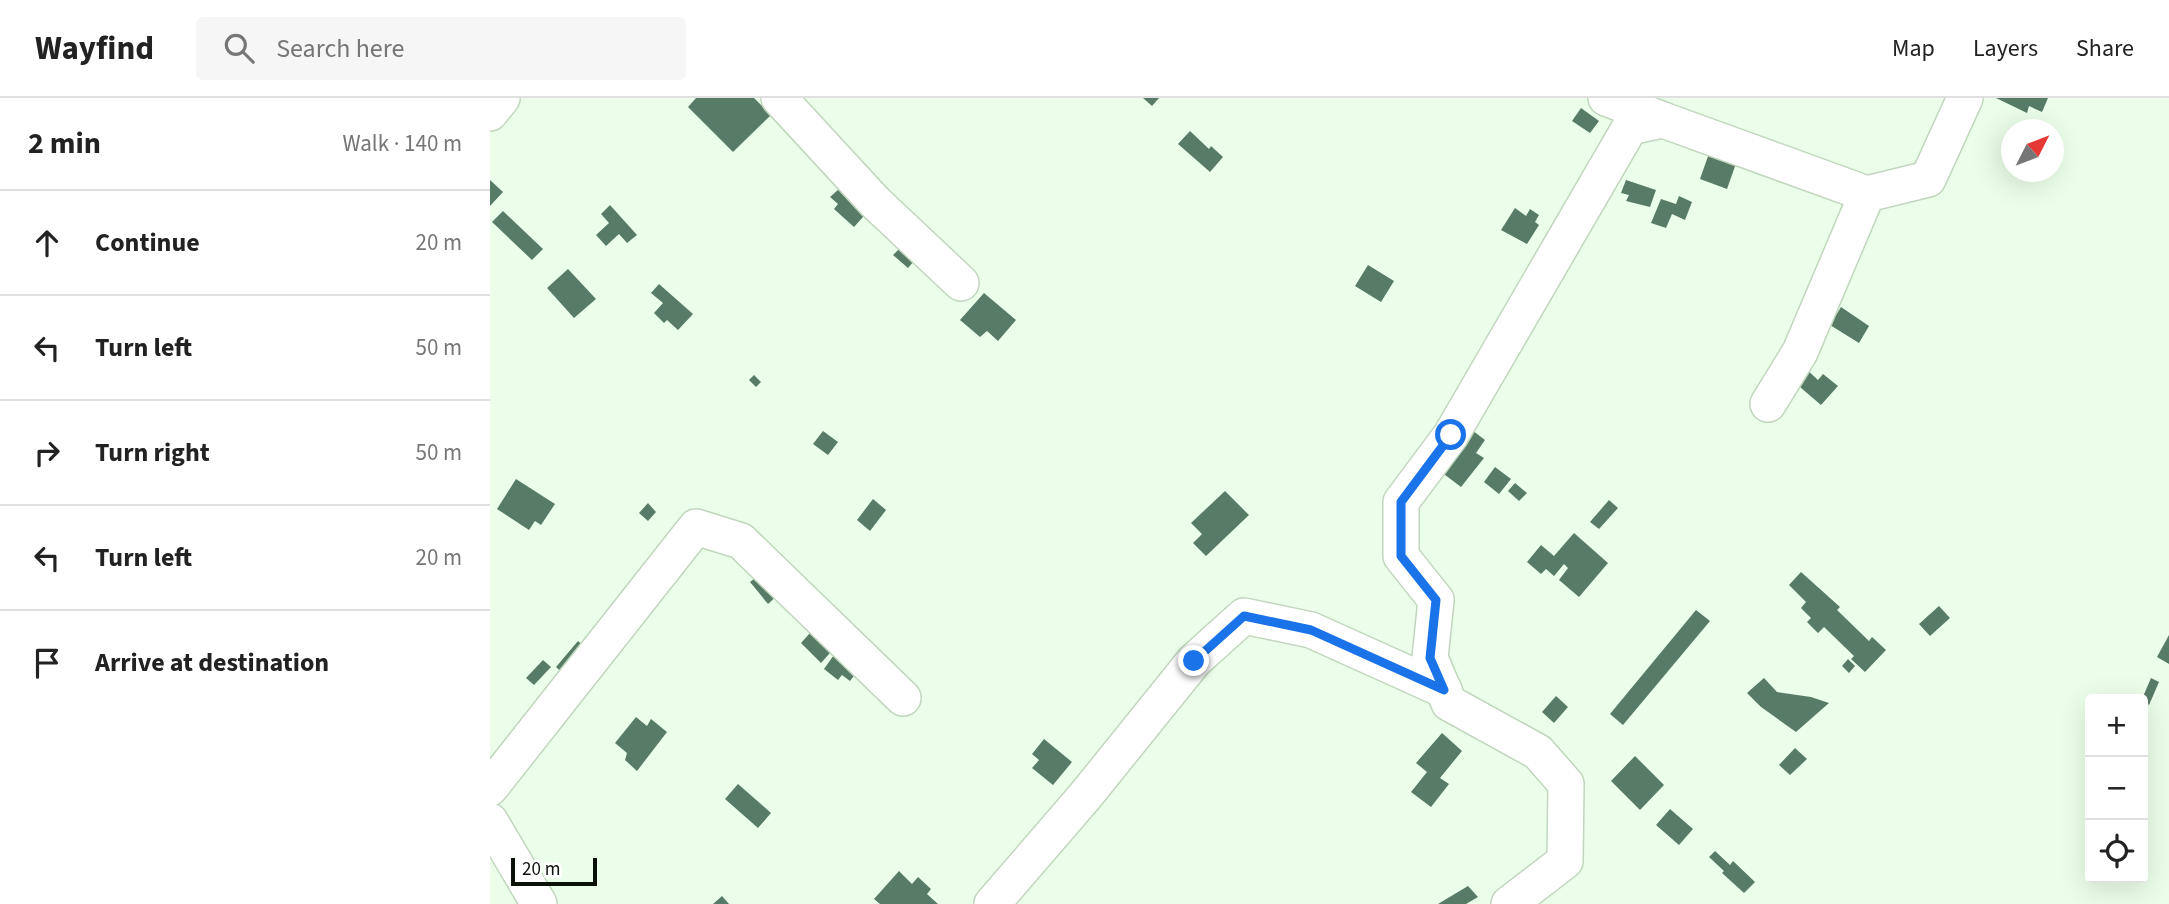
<!DOCTYPE html>
<html lang="en">
<head>
<meta charset="utf-8">
<style>
	:root { --surface:#fff; --page:#f6f6f6; --text:#222; --muted:#767676; --line:#e0e0e0 }
	body { margin:0; font-family:"Source Sans 3",sans-serif; background:var(--page); color:var(--text) }
	.controls { position:absolute; right:21px; bottom:21px; display:grid; overflow:hidden; border-radius:7px; box-shadow:0 7px 28px #0002 }
	.controls button { width:63px; height:63px; display:grid; place-items:center; padding:0; border:0; border-bottom:2px solid var(--line); background:var(--surface); color:var(--text); font:35px sans-serif }
	.compass { position:absolute; left:1511px; top:21px; width:63px; height:63px; border-radius:50%; background:var(--surface); box-shadow:0 7px 28px #0002; rotate:48deg }
	.scale { position:absolute; left:21px; bottom:18px; width:86px; box-sizing:border-box; padding-left:7px; border:4px solid #091108; border-top:0; font-size:19px; line-height:24px; white-space:nowrap; color:#091108; -webkit-text-stroke:5px #fff; paint-order:stroke }
	.stop { position:absolute; width:21px; height:21px; margin:-16px; border:5px solid #1a73e8; border-radius:50%; background:#fff }
	.stop.end { background:#1a73e8; border-color:#fff; box-shadow:0 2px 7px #0008 }
	.list { margin:0; padding:0; list-style:none }
	h2 { display:flex; justify-content:space-between; align-items:center; height:91px; margin:0; padding:0 28px; font-size:30px }
	h2 small { font-size:23px; font-weight:400; color:var(--muted) }
	.list li { display:grid; grid-template-columns:46px 1fr auto; gap:21px; align-items:center; box-sizing:border-box; height:105px; padding:0 28px; border-top:2px solid var(--line) }
	.list b { display:block; font-size:26px; white-space:nowrap }
	.list em { font-size:23px; font-style:normal; color:var(--muted) }
	.icon { flex:none; width:38px; height:38px; fill:none; stroke:currentColor; stroke-width:2; stroke-linecap:round; stroke-linejoin:round }
	.map { position:relative; flex:none; width:1679px; height:806px; overflow:hidden }
	header { display:flex; align-items:center; gap:42px; box-sizing:border-box; height:98px; padding:0 35px; background:var(--surface); border-bottom:2px solid var(--line) }
	header strong { font-size:33px }
	nav { display:flex; gap:38px; margin-inline-start:auto; font-size:24px }
	.search { width:490px; height:63px; background:var(--page); display:flex; align-items:center; gap:18px; box-sizing:border-box; padding:0 24px; border-radius:7px; color:var(--muted); font-size:26px }
	main { display:flex }
	aside { flex:1; background:var(--surface) }
	.map>svg:first-child { display:block }
</style>
</head>
<body>
<header>
<strong>Wayfind</strong>
<div class="search"><svg class="icon" aria-label="search" viewBox="0 0 24 24"><circle cx="10" cy="10" r="6"/><path d="M15 15l6 6"/></svg>Search here</div>
<nav><a>Map</a><a>Layers</a><a>Share</a></nav>
</header>
<main>
<aside>
<h2>2 min<small>Walk · 140 m</small></h2>
<ul class="list">
<li><svg class="icon" aria-label="ahead" viewBox="0 0 24 24"><path d="M12 20V5M6 11l6-6 6 6"/></svg><div><b>Continue</b></div><em>20 m</em></li>
<li><svg class="icon" aria-label="left" viewBox="0 0 24 24"><path d="M17 20v-9H6M10 6l-5 5 5 5"/></svg><div><b>Turn left</b></div><em>50 m</em></li>
<li><svg class="icon" aria-label="right" viewBox="0 0 24 24"><path d="M7 20v-9h11M14 6l5 5-5 5"/></svg><div><b>Turn right</b></div><em>50 m</em></li>
<li><svg class="icon" aria-label="left" viewBox="0 0 24 24"><path d="M17 20v-9H6M10 6l-5 5 5 5"/></svg><div><b>Turn left</b></div><em>20 m</em></li>
<li><svg class="icon" aria-label="arrive" viewBox="0 0 24 24"><path d="M6 21V4h12l-3 4 3 4H6"/></svg><div><b>Arrive at destination</b></div></li>
</ul>
</aside>
<div class="map">
<svg width="1679" height="806" viewBox="0 0 1679 806">
	<rect width="100%" height="100%" fill="#ebfee9"/>
	<g fill="#587b68">
		<polygon points="206,0 264,0 281,17 243,54 198,9"/>
		<polygon points="653,0 669,0 662,8"/>
		<polygon points="1506,0 1558,0 1552,14 1539,8 1537,15"/>
		<polygon points="1091,10 1109,23 1100,35 1082,23"/>
		<polygon points="700,33 719,51 721,48 733,59 720,74 688,46"/>
		<polygon points="1222,47 1249,57 1237,91 1210,81"/>
		<polygon points="0,82 13,94 0,108"/>
		<polygon points="1136,82 1166,92 1160,109 1136,103 1139,97 1131,95"/>
		<polygon points="349,91 364,105 381,110 364,129 344,111 348,106 340,99"/>
		<polygon points="1189,98 1202,104 1195,122 1182,116 1176,130 1161,125 1171,101 1186,106"/>
		<polygon points="120,107 147,137 137,145 129,136 116,148 106,137 119,125 111,116"/>
		<polygon points="1025,110 1036,118 1040,111 1049,117 1045,124 1049,127 1037,146 1011,132"/>
		<polygon points="13,113 53,151 42,162 2,124"/>
		<polygon points="406,135 430,156 418,170 403,157 409,151 400,142"/>
		<polygon points="878,167 904,183 891,204 865,188"/>
		<polygon points="78,171 106,201 84,220 57,190"/>
		<polygon points="169,186 203,216 188,232 177,222 174,225 164,215 173,205 161,195"/>
		<polygon points="494,195 526,222 508,243 497,233 490,239 470,222"/>
		<polygon points="1351,209 1379,228 1369,245 1340,227"/>
		<polygon points="1314,269 1328,282 1333,276 1348,288 1331,307 1303,283"/>
		<polygon points="264,277 271,284 266,289 259,282"/>
		<polygon points="974,326 995,342 986,355 994,360 971,389 942,367"/>
		<polygon points="333,333 348,344 338,357 323,346"/>
		<polygon points="1005,369 1021,381 1009,396 994,384"/>
		<polygon points="26,381 65,406 51,427 45,423 39,432 7,411"/>
		<polygon points="1025,385 1037,395 1029,403 1018,393"/>
		<polygon points="735,393 759,417 716,458 703,445 712,436 701,425"/>
		<polygon points="383,401 396,412 380,433 367,422"/>
		<polygon points="1119,402 1128,410 1109,431 1100,424"/>
		<polygon points="158,405 166,414 158,423 149,415"/>
		<polygon points="1084,435 1118,465 1089,499 1069,482 1078,470 1074,466 1064,478 1056,471 1051,476 1037,464 1051,447 1064,458"/>
		<polygon points="274,473 291,494 278,506 260,484"/>
		<polygon points="1311,474 1350,509 1347,512 1379,543 1382,539 1396,552 1375,574 1361,561 1364,558 1334,529 1328,535 1317,524 1321,520 1311,510 1316,504 1299,487"/>
		<polygon points="1449,508 1460,520 1440,538 1429,526"/>
		<polygon points="1206,512 1220,523 1133,627 1120,616"/>
		<polygon points="327,527 347,547 331,565 311,545"/>
		<polygon points="1679,537 1679,566 1667,559"/>
		<polygon points="88,543 99,553 77,579 66,569"/>
		<polygon points="346,554 369,571 360,583 352,577 348,582 334,571"/>
		<polygon points="1358,561 1365,568 1359,575 1352,568"/>
		<polygon points="53,562 61,569 44,587 36,580"/>
		<polygon points="1274,580 1287,594 1321,599 1339,605 1306,634 1271,609 1257,595"/>
		<polygon points="1661,580 1669,584 1659,607 1652,601"/>
		<polygon points="1066,598 1078,609 1064,625 1052,614"/>
		<polygon points="146,619 157,628 161,621 177,634 147,673 135,662 137,655 125,645"/>
		<polygon points="952,635 972,653 950,680 959,686 941,709 921,694 937,674 926,665"/>
		<polygon points="554,641 582,664 563,687 542,670 549,662 542,656"/>
		<polygon points="1305,650 1317,661 1300,677 1289,667"/>
		<polygon points="1145,658 1174,687 1150,712 1121,683"/>
		<polygon points="248,686 281,715 268,730 235,701"/>
		<polygon points="1180,711 1203,731 1189,747 1166,727"/>
		<polygon points="1225,753 1240,767 1243,763 1265,784 1254,795 1232,775 1234,773 1219,759"/>
		<polygon points="409,773 422,786 428,779 441,791 437,796 448,806 390,806 384,801"/>
		<polygon points="978,788 988,799 976,806 948,806"/>
		<polygon points="232,798 239,806 223,806"/>
	</g>
	<g fill="none" stroke-linecap="round" stroke-linejoin="round">
		<defs>
			<g id="street">
				<polyline points="289,0 385,104 471,185"/>
				<polyline points="1116,0 1173,22"/>
				<polyline points="0,15 12,0"/>
				<polyline points="1278,306 1310,254 1377,96"/>
				<polyline points="0,690 206,429 251,443 413,600"/>
				<polyline points="0,723 49,806"/>
				<polyline points="502,806 596,697 704,563 754,518 821,532 954,592"/>
				<polyline points="1019,806 1075,763 1076,686 1048,654 959,605 940,560 946,502 911,458 911,404 961,337 1140,29 1173,22 1377,96 1438,81 1475,0"/>
			</g>
		</defs>
		<use href="#street" stroke="#c0d7bd" stroke-width="38"/>
		<use href="#street" stroke="#fff" stroke-width="35"/>
	</g>
	<g fill="none" stroke-linecap="round" stroke-linejoin="round">
		<polyline stroke="#1a73e8" stroke-width="9" points="704,563 754,518 821,532 954,592 940,560 946,502 911,458 911,404 961,337"/>
	</g>
</svg>
<div class="controls">
<button>+</button>
<button>−</button>
<button><svg class="icon" aria-label="locate" viewBox="0 0 24 24"><circle cx="12" cy="12" r="6"/><path d="M12 2v4M12 18v4M2 12h4M18 12h4"/></svg></button>
</div>
<svg class="compass" viewBox="-18 -18 36 36"><path d="M0-13l5 13h-10z" fill="#e53935"/><path d="M0 13l5-13h-10z" fill="#767676"/></svg>
<div class="scale">20 m</div>
<div class="stop" style="left:961px;top:337px"></div>
<div class="stop end" style="left:704px;top:563px"></div>
</div>
</main>
</body>
</html>
